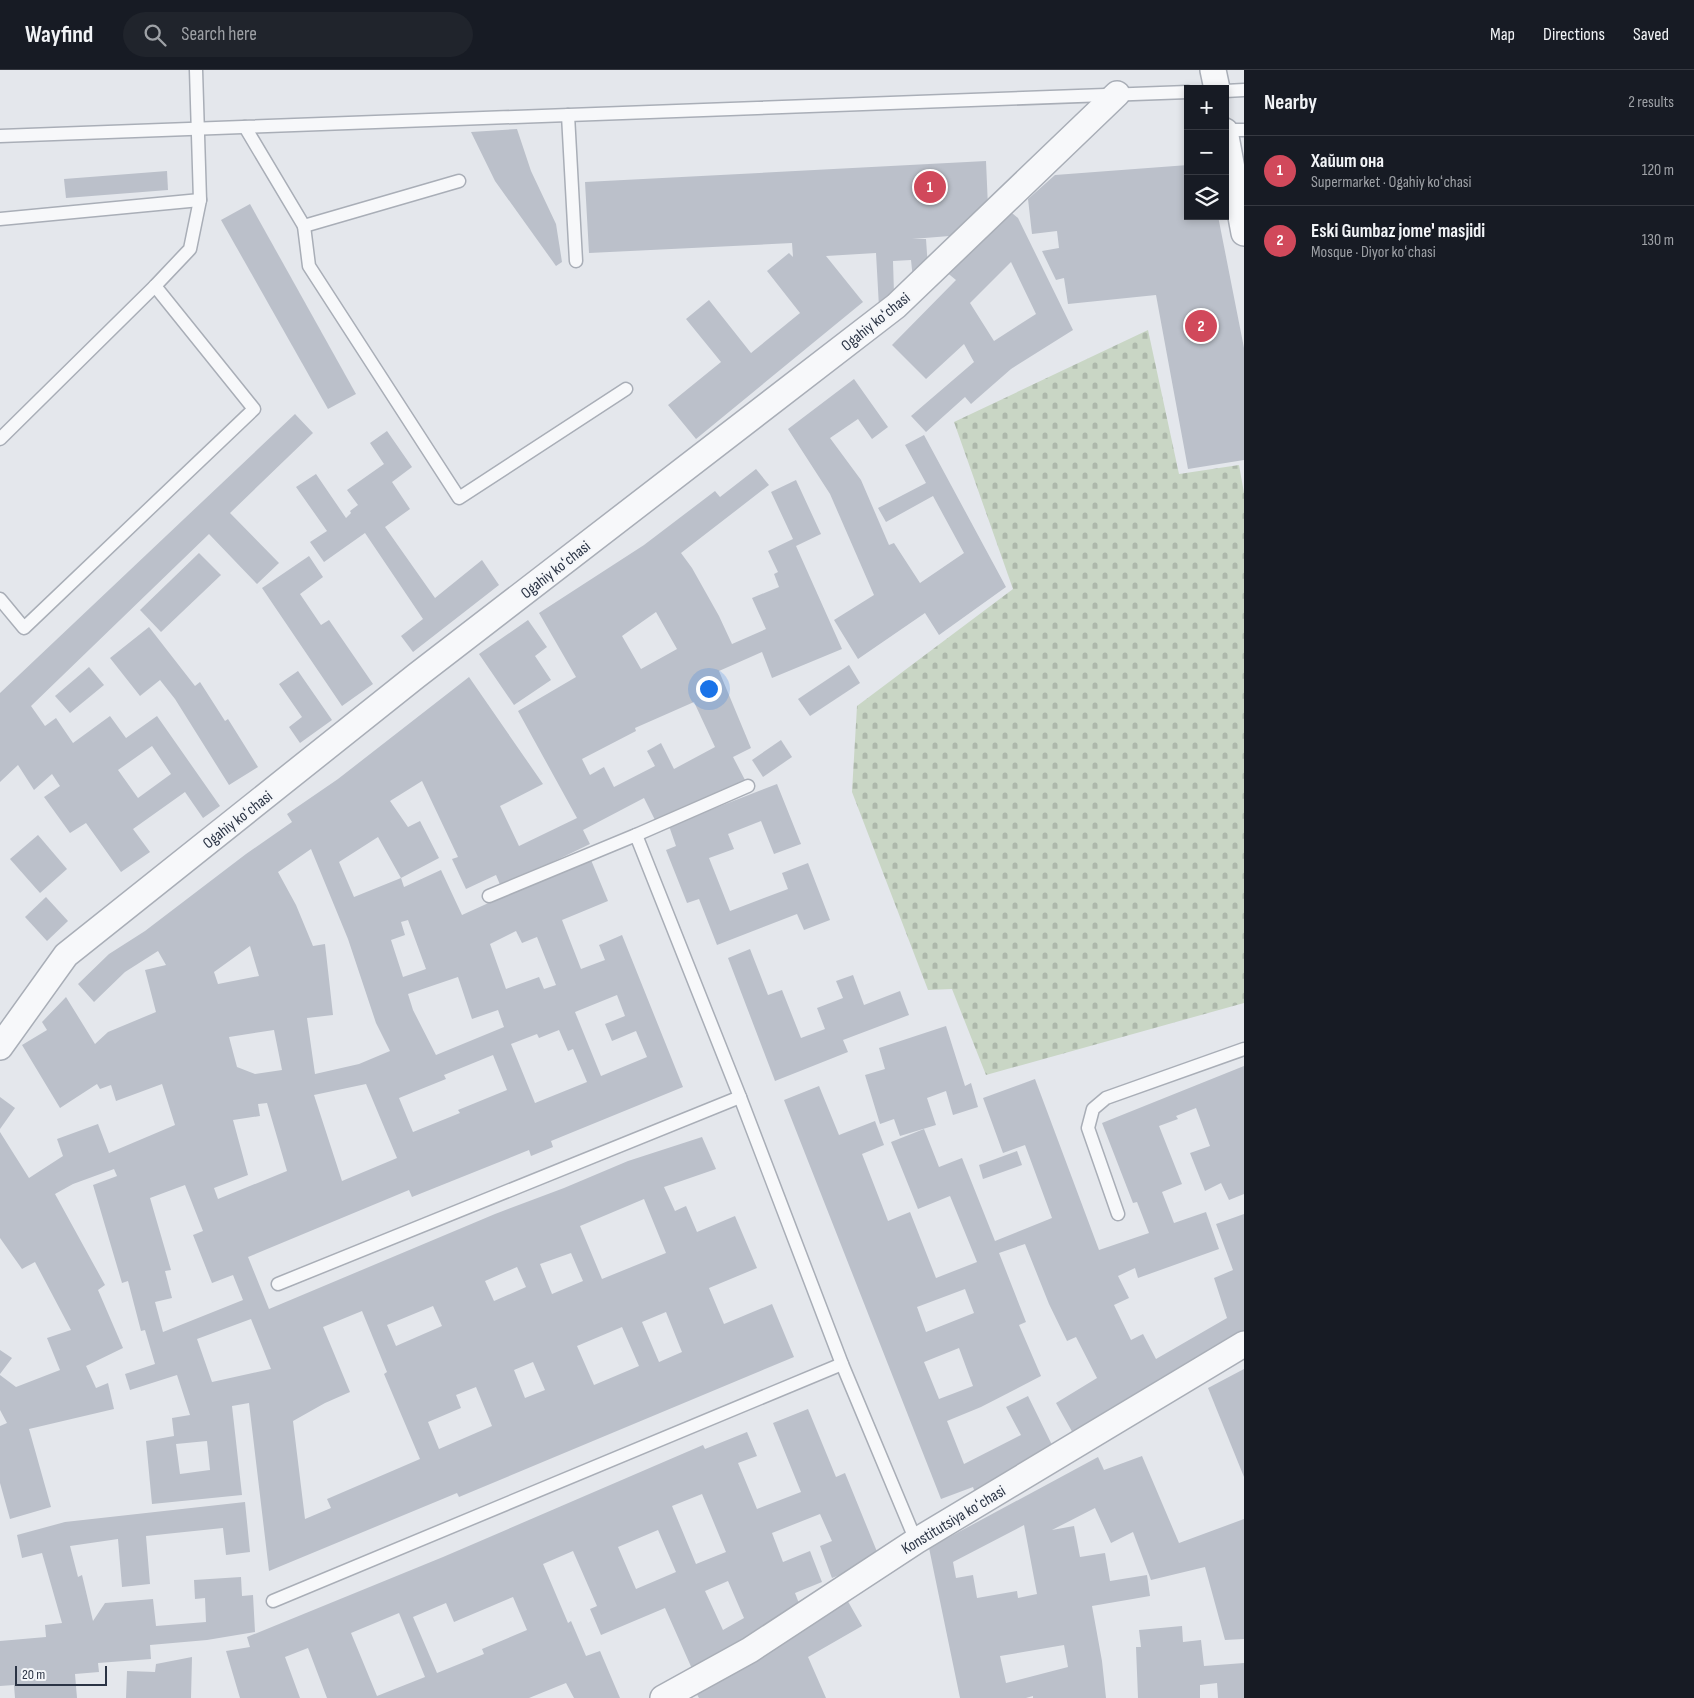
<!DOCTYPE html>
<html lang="en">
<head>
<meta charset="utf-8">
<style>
	:root { --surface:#171b24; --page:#20242c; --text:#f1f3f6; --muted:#9ea1a6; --line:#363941; --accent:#d1495b }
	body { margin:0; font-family:"Sofia Sans Condensed",sans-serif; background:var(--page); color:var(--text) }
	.controls { position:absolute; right:15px; top:15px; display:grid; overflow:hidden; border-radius:0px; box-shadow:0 2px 8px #0003 }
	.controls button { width:45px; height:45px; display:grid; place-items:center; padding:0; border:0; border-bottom:1px solid var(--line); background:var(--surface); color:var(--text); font:25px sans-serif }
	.scale { position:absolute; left:15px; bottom:12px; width:92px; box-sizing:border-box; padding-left:5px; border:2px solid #2b3445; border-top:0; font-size:14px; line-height:18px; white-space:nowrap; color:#2b3445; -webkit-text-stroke:4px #f4f6f9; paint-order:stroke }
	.you { position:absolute; left:708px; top:618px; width:18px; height:18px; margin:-12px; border:4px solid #fff; border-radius:50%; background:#1a73e8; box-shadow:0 0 0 8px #1a73e833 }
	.badge { display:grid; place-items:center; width:32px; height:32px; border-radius:50%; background:var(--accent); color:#fff; font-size:16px; font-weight:700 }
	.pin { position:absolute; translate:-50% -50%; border:2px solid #fff; box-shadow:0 1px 5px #0006 }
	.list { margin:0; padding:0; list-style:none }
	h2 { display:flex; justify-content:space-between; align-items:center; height:65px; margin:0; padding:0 20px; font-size:21px }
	h2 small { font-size:16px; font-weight:400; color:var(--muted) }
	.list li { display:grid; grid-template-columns:32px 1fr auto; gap:15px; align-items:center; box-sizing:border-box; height:70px; padding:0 20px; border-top:1px solid var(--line) }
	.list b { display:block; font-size:19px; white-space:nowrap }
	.list p { margin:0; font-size:16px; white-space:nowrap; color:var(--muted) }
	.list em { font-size:16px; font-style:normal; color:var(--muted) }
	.icon { flex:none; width:28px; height:28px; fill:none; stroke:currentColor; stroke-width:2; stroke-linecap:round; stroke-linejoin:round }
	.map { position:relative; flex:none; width:1244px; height:1628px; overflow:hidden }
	header { display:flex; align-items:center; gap:30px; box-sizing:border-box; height:70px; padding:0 25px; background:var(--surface); border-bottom:1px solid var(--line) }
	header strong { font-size:24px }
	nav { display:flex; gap:28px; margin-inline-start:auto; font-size:18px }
	.search { width:350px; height:45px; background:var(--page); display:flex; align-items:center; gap:12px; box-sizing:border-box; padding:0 18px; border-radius:28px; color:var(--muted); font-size:19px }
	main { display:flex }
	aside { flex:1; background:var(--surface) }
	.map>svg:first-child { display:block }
</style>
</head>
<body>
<header>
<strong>Wayfind</strong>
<div class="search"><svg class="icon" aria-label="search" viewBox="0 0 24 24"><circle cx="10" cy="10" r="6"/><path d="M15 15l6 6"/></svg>Search here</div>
<nav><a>Map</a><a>Directions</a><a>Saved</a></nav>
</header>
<main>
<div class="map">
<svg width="1244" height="1628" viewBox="0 0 1244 1628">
	<defs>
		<pattern id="cemetery-stones" width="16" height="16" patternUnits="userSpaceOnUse" patternTransform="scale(1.25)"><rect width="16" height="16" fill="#c9d6c5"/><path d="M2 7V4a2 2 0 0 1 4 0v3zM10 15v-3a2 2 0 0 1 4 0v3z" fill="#adb8ab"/></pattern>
	</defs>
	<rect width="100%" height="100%" fill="#e4e7ec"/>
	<polygon fill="url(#cemetery-stones)" points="1148,260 1179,404 1239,395 1244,423 1244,933 986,1005 952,919 928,920 852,722 857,636 1013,519 954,352"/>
	<g fill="#bbc0ca" fill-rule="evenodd">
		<polygon points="517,59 531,101 556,154 562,192 556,196 495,111 471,62"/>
		<polygon points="986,91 988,137 962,165 912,169 926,169 928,198 913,209 911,190 893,191 894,224 879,237 876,183 826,186 863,232 696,369 668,335 721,292 686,249 709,230 751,283 800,243 767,201 789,183 793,187 792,173 589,183 585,112"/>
		<polygon points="1188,95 1188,146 1218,146 1244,278 1244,390 1188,399 1156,225 1068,234 1064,208 1056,210 1042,181 1059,178 1057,161 1032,164 1028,129 1055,105"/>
		<polygon points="167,101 168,120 66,128 64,109"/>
		<polygon points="250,134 356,324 328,339 221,150"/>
		<path d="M1007 139 1018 148 1073 260 1011 299 971 334 965 327 926 362 911 346 974 292 964 274 926 309 892 275 956 210 945 201ZM1011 192 1036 244 994 271 970 233Z"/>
		<polygon points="854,309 888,357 872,369 858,349 830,368 861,410 889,475 894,473 920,513 964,483 933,426 886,452 878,438 926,413 905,375 924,365 1006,517 939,565 925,543 858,589 834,550 874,525 830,424 788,359"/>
		<path d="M295 344 313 363 230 443 279 493 257 514 209 464 31 636 45 656 56 648 73 673 110 646 126 668 157 646 220 736 203 748 185 722 133 759 150 782 121 802 86 753 70 763 44 727 60 716 52 704 34 720 18 695 0 712V623ZM152 676 171 704 138 728 118 700Z"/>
		<polygon points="387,361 412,397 392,412 410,439 385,457 435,528 482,490 499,515 413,582 401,566 423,549 365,463 324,492 310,472 327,461 296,417 316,404 346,448 351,443 350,441 358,435 347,420 384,394 370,373"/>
		<path d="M756 399 769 415 681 483 692 498 719 546 732 574 766 559 752 528 779 517 774 504 778 502 768 481 793 469 771 422 796 410 821 464 796 476 842 579 772 608 762 582 719 601 751 678 733 687 745 710 680 744 678 740 656 752 644 728 583 760 590 774 501 817 496 805 466 819 452 789 458 787 422 711 390 731 408 757 420 751 439 788 401 808 378 767 339 792 354 827 401 808 404 817 441 800 462 845 517 820 591 790 608 831 562 850 581 899 605 890 599 875 622 865 683 1017 551 1071 553 1077 531 1086 529 1080 412 1127 409 1120 248 1187 269 1239 495 1144 564 1118 628 1091 702 1067 716 1099 664 1117 675 1141 686 1136 697 1162 735 1146 757 1198 709 1218 724 1254 772 1234 794 1287 459 1427 457 1423 269 1501 249 1333 232 1336 242 1425 152 1434 146 1371 174 1366 172 1348 190 1345 177 1305 130 1320 125 1304 155 1294 145 1260 141 1261 128 1211 122 1213 93 1115 117 1106 114 1099 73 1114 55 1124 105 1215 98 1220 123 1278 86 1296 96 1318 108 1313 114 1339 29 1359 51 1437 10 1449 0 1413V1356L7 1353 0 1340V1305L16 1317 60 1300 47 1268 71 1260 35 1192 22 1199 0 1168V1062L29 1108 63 1086 57 1069 98 1054 109 1083 175 1055 162 1014 116 1031 111 1015 100 1019 97 1014 60 1038 22 975 47 960 42 952 66 927 95 974 108 962 156 942 145 900 166 895 158 881 125 902 94 932 78 914 109 884 145 861 246 784 292 752 287 744 338 709 469 607 543 714 500 736 519 776 577 748 518 641 576 607 539 543 644 475 715 421 720 427ZM656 542 677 579 641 599 622 566ZM694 632 715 677 674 699 661 673 647 681 655 696 614 717 604 697 590 705 582 689 636 661 635 658ZM311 779 348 869 376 953 390 981 359 994 315 1004 307 948 333 945 325 874 313 876 296 835 278 802ZM408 850 426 899 403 907 391 870 405 865 401 852ZM516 861 522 873 537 867 556 915 544 919 539 907 506 919 490 874ZM250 876 259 906 218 914 214 902ZM458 907 472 949 498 940 504 957 436 985 413 940 408 924ZM617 925 625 946 605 954 612 971 636 961 647 987 601 1006 575 942ZM274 960 282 1000 255 1004 237 997 229 967ZM559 960 568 981 573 979 587 1012 535 1033 511 974 537 964 539 968ZM493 985 507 1020 458 1040 460 1043 413 1062 399 1028 446 1009 444 1005ZM366 1014 397 1088 342 1111 314 1025ZM267 1033 287 1101 218 1129 214 1118 248 1105 233 1050 260 1046 258 1034ZM185 1115 203 1161 193 1165 212 1213 233 1205 243 1230 163 1262 155 1232 172 1228 165 1201 171 1200 150 1128ZM644 1129 666 1183 602 1209 580 1156ZM571 1183 583 1211 552 1224 540 1194ZM517 1197 526 1217 494 1231 485 1211ZM433 1236 442 1256 396 1276 387 1255ZM362 1241 387 1302 384 1304 420 1389 327 1429 331 1438 305 1449 293 1351 325 1333 350 1322 323 1257ZM666 1242 682 1282 659 1292 642 1252ZM251 1249 271 1299 212 1312 197 1269ZM622 1257 639 1296 594 1315 577 1276ZM533 1292 545 1320 525 1328 514 1300ZM476 1317 492 1356 439 1379 428 1352 461 1338 456 1325ZM207 1371 210 1400 180 1404 176 1374Z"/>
		<polygon points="199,483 221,505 161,562 140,540"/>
		<polygon points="309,486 323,507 300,524 321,555 329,550 373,614 342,636 262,518"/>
		<polygon points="528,550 547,577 535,586 551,610 514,635 479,584"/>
		<polygon points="149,557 195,616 200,612 225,651 228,649 258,697 229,715 175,629 160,610 140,626 110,588"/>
		<polygon points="849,595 860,613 810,646 798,629"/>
		<polygon points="89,597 104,615 70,643 55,626"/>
		<polygon points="298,601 332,650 300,673 289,657 302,647 279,614"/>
		<polygon points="781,670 792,687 763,707 752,690"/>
		<polygon points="777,714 801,774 774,784 761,751 728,764 734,779 709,788 730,841 788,819 782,803 808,793 830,850 804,860 797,844 717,875 699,829 687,833 666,780 676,776 669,756"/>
		<polygon points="38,765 67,799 40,823 10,789"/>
		<polygon points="46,827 68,851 47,871 25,847"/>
		<polygon points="750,879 768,925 782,920 801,968 825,959 817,938 843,928 836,911 853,905 864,935 900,921 909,945 843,970 848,982 775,1011 728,888"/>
		<polygon points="946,956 965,1016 971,1013 978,1037 953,1045 946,1021 927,1028 936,1055 900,1066 894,1049 880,1054 865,1005 885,999 879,978"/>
		<path d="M1244 996V1124L1229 1130 1221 1113 1205 1121 1190 1083 1210 1076 1196 1038 1176 1046 1178 1049 1159 1056 1182 1114 1162 1122 1174 1153 1206 1142 1219 1179 1138 1208 1135 1198 1118 1206 1129 1228 1114 1235 1131 1270 1143 1264 1156 1289 1227 1248 1214 1208 1233 1200 1216 1154 1244 1144V1262L1074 1365 1056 1333 1097 1308 1076 1267 1067 1271 1049 1234 1025 1174 999 1183 1026 1252 1019 1255 1041 1306 981 1337 947 1351 964 1394 1021 1365 1006 1337 1028 1326 1054 1379 975 1423 973 1417 941 1429 784 1030 819 1016 839 1065 875 1051 884 1075 862 1084 888 1151 910 1142 936 1208 977 1192 950 1126 918 1139 891 1072 924 1059 939 1097 962 1088 995 1171 1052 1148 1025 1075 1003 1083 983 1028 1035 1009 1099 1180 1149 1163 1137 1132 1133 1133 1102 1053ZM965 1219 974 1243 926 1262 917 1237ZM959 1278 973 1316 939 1329 924 1292Z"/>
		<polygon points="0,1027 15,1038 0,1059"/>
		<polygon points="1017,1081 1022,1095 983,1109 979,1095"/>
		<polygon points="0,1280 12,1288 0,1304"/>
		<polygon points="1244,1299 1244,1407 1208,1318"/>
		<path d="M808 1339 836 1407 845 1403 880 1489 832 1508 820 1476 832 1471 820 1444 772 1463 783 1492 810 1481 822 1512 795 1523 800 1536 693 1601 665 1538 601 1565 590 1539 597 1536 573 1481 543 1494 568 1553 571 1551 586 1586 600 1581 620 1628H574L566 1613 529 1628H327L308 1578 285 1587 300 1628H240L226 1581 250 1577 247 1567 443 1487 703 1375 705 1379 747 1362 757 1386 738 1393 757 1439 801 1422 773 1353ZM702 1424 726 1482 696 1494 672 1436ZM658 1460 676 1502 636 1519 618 1477ZM728 1511 744 1548 723 1560 705 1521ZM513 1527 527 1560 482 1579 484 1584 437 1603 413 1547 446 1533 454 1552ZM399 1543 425 1607 377 1626 351 1563Z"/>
		<path d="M1142 1386 1179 1473 1244 1449V1569L1225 1570 1205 1497 1151 1510 1133 1462 1111 1473 1095 1438 1052 1460 1074 1456 1080 1487 1105 1483 1110 1511 1147 1505 1150 1526 1092 1536 1102 1591 1106 1628H1033V1626L1026 1628H960L929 1478 1098 1387 1104 1400ZM1024 1455 1037 1524 1018 1528 1017 1521 977 1528 973 1505 956 1508 953 1492ZM1064 1575 1068 1597 1006 1613 1000 1586Z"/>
		<polygon points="245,1432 250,1482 226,1485 223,1458 146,1466 150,1514 122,1517 118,1469 70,1476 78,1507 82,1505 93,1551 105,1533 153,1529 156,1556 206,1552 205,1528 195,1529 194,1510 241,1507 242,1526 253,1525 255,1562 207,1570 150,1575 151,1589 98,1593 99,1602 75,1604 77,1628 15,1628 14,1615 0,1616 0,1571 46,1567 45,1555 62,1553 42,1483 22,1488 17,1465 65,1452"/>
		<polygon points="846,1528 862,1556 808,1587 826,1628 699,1628 694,1619 775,1579 771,1571"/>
		<polygon points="1182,1556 1183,1572 1201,1570 1204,1596 1244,1593 1244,1628 1218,1628 1217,1613 1200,1615 1200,1628 1138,1628 1136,1577 1141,1577 1139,1560"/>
		<polygon points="192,1587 191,1628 126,1628 127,1601 155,1602 156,1594"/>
	</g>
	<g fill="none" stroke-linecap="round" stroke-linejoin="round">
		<defs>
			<g id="service">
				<polyline points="1225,21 1244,20"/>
				<polyline points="568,45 576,191"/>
				<polyline points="245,57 304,156 459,111"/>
				<polyline points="1225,60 1244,60"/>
				<polyline points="0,66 1188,22"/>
				<polyline points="0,149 200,130"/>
				<polyline points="304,156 309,196 459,428 626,319"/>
				<polyline points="0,369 155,216 190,179 200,130 196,0"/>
				<polyline points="0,529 24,558 254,339 155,216"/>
				<polyline points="636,765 748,716"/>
				<polyline points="489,826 636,765 740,1027 842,1294 916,1471"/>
				<polyline points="1118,1144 1088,1058 1093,1039 1106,1028 1244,979"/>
				<polyline points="278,1214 740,1027"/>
				<polyline points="273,1531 842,1294"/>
			</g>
			<g id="minor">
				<polyline points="1213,0 1217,19"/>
				<polyline points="1225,61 1244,163"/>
				<polyline points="0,977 66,885 416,606 896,236 1117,24"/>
				<polyline points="663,1628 750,1580 916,1471 1244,1274"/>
			</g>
		</defs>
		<use href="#service" stroke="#a9aeb7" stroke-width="15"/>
		<use href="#minor" stroke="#a9aeb7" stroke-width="28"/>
		<use href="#service" stroke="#f7f8fa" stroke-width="12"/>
		<use href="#minor" stroke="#f7f8fa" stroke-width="25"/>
	</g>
	<g text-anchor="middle" stroke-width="4" stroke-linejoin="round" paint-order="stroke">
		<g font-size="16" fill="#2b3445" stroke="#f4f6f9">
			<text transform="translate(875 251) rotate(-39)" y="6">Ogahiy koʻchasi</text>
			<text transform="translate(555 499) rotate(-38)" y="6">Ogahiy koʻchasi</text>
			<text transform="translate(237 749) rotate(-38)" y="6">Ogahiy koʻchasi</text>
			<text transform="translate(953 1449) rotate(-31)" y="6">Konstitutsiya koʻchasi</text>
		</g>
	</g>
</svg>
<div class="controls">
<button>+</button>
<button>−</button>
<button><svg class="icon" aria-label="layers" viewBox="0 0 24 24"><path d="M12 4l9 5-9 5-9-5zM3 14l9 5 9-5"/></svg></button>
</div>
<div class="scale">20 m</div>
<div class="you"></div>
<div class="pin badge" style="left:930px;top:117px">1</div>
<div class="pin badge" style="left:1201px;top:256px">2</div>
</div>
<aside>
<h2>Nearby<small>2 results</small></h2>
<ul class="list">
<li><span class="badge">1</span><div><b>Хайит она</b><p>Supermarket · Ogahiy koʻchasi</p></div><em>120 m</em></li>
<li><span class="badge">2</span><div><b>Eski Gumbaz jome' masjidi</b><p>Mosque · Diyor koʻchasi</p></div><em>130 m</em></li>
</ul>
</aside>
</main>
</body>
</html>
